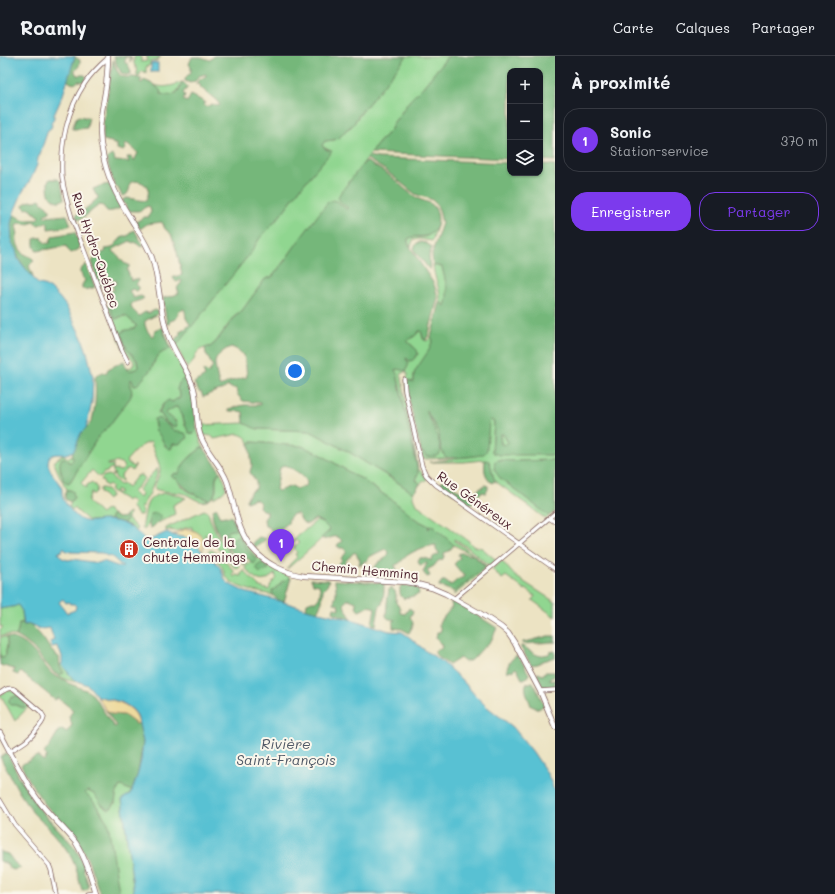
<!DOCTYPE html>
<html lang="fr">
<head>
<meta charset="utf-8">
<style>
	:root { --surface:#171b24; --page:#242831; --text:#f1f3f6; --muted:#9ea1a6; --line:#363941; --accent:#7c3aed }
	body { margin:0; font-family:Mali,sans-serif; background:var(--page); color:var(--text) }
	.controls { position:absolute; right:12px; top:12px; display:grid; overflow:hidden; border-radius:8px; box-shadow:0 1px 3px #0004 }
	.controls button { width:36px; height:36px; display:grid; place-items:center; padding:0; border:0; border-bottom:1px solid var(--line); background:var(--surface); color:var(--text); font:20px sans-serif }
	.you { position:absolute; left:295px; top:315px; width:14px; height:14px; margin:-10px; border:3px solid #fff; border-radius:50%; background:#1a73e8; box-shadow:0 0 0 6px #1a73e833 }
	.badge { display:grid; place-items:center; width:26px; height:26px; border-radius:50%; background:var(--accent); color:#fff; font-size:13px; font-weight:700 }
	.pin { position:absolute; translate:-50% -33px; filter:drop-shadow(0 1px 2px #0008) }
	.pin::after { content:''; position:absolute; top:21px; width:14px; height:12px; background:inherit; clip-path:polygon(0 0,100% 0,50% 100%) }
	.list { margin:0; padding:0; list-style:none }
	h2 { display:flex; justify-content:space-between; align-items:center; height:52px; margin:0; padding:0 16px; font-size:17px }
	h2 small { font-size:13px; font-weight:400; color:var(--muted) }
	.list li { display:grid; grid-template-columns:26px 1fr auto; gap:12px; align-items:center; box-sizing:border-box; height:64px; margin:0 8px 8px; padding:0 8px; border:1px solid var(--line); border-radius:16px }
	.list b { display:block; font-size:15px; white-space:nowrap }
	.list p { margin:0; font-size:13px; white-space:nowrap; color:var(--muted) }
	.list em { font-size:13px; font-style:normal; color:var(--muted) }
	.actions { display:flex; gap:8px; padding:12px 16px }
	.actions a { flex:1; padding:9px 0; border:1px solid var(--accent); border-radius:16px; text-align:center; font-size:14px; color:var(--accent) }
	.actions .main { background:var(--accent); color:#fff }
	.icon { flex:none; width:22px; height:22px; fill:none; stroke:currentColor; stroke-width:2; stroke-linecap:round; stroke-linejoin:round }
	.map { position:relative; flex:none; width:555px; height:838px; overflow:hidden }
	header { display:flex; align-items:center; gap:24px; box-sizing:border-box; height:56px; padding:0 20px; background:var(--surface); border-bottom:1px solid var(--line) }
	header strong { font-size:19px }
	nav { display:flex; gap:22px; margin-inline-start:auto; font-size:14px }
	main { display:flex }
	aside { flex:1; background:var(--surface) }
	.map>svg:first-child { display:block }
</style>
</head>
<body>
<header>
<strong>Roamly</strong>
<nav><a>Carte</a><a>Calques</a><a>Partager</a></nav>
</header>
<main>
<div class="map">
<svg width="555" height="838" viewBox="0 0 555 838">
	<rect width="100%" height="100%" fill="#fbf7ec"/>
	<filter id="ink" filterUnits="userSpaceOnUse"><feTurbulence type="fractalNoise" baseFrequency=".025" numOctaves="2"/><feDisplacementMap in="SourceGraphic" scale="8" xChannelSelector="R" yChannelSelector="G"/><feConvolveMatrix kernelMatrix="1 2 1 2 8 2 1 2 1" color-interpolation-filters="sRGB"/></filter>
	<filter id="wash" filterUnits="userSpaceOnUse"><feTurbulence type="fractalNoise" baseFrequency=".012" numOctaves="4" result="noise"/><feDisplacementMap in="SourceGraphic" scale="16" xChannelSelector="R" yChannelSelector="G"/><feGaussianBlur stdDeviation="0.9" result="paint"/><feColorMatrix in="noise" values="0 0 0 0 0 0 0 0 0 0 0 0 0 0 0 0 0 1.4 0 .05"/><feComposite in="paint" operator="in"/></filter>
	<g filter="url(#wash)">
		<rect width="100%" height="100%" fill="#ece3c3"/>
		<g fill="#90d690" stroke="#6d7a5e" fill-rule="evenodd">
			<polygon points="134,0 141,0 141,6 147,5 147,0 160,0 160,2 158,2 158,4 157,4 157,5 150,5 150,9 146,11 146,17 143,15 140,17 140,19 139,20 137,19 136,11 134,8"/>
			<path d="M407 0H448L423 31 410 44 399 60 394 66 391 73 376 90 350 125 341 136 348 153 346 154 337 145 309 172 272 221 265 223 241 256 236 258 215 287 210 291H208C206 292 204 292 202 293 195 295 196 302 192 307 191 309 189 310 187 312L174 285 176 289 177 288 252 195 259 183 279 161 303 129 331 95 323 91 322 89 325 85 334 84 340 81 346 74 351 71 364 53Z"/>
			<path d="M182 26C180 33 176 38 169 40L161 38 160 34 153 28C162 33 172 30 182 26Z"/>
			<path d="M437 170 432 185 419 183 413 184 411 191 408 187V183C414 179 418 182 424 181 429 180 435 174 437 170Z"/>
			<path d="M433 209 442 211C445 223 451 238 445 250L442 247 440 246C441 234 434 222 433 209Z"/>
			<path d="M109 249 114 262 117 263 120 261 126 260 136 269V271L134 273 123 275C124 279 123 284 124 288 128 297 138 301 138 311L136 313 129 315 126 311 130 312 132 311 134 307 133 304 123 293 107 250Z"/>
			<path d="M162 271H163L171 292 188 324 184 322 177 333 181 341 174 345 163 348 158 356 161 358 165 365 171 370 176 365 165 357 175 351H177L182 357 185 370 195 375 197 373 201 386 204 392 203 391C197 396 189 400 185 407 182 411 181 415 178 419L176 417 172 419C177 422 179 427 183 431 191 438 200 441 209 444 200 449 193 441 185 438 175 435 164 437 155 433 154 426 160 421 160 414 160 407 153 395 151 386 139 389 134 396 126 405L133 411 135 409V410L132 415 129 412 122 418 121 421 123 424 122 425C118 424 116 424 115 420L112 419 115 418 113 416V413L121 415 125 411 121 407 117 406 108 408V409H113V412L109 413 107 416 103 417C103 419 101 420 99 421L92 414 81 427 86 432 87 429 92 426 97 432 96 436 94 438H92V436H91L88 444 89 447 101 458 107 453 112 458 110 464 89 465 76 454 75 451 72 454 69 450 71 448 70 446 72 445 70 434H67C66 430 64 430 63 426 61 424 54 407 54 406 55 405 58 402 59 402 62 399 60 400 64 399L68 402 72 399 74 403 71 407 65 402 60 414 63 421 70 426 98 381 108 371 132 338 130 324H132L134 330 153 310 155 304 160 298 165 295 170 293ZM160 363 175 375 180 376 181 387 173 388 171 393 165 390 159 377 156 376 154 366Z"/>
			<path d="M419 275H421L423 283 427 285 431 281 433 283 430 294 415 315 414 319V327L406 324 408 319 406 315 401 318 418 412 427 423 420 428C414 421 417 422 418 415L396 312 406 315 408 305 406 303 417 294 407 285 416 279Z"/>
			<polygon points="425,354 427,354 439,377 439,382 441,392 444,399 447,402 424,403 422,402 421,395 424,397 441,395 439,384"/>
			<path d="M491 364 494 365 492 396 555 399V404L515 405 498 404 500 422 549 460 546 463 495 425C492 419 492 412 489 405L483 404 464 406H430L454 403V402L474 400 489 366Z"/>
			<path d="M244 367 258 373 310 375 349 396 408 433 413 437V442L416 448 469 485V486L473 490 482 492 496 504 491 509 487 508 466 490 454 483V485C468 492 476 502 488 511L459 535 456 538H453L485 510 473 499 454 489 446 482 437 475 436 473 432 470 429 473 428 472 429 470 417 464 392 444 368 428 364 424 354 419 320 398 278 388 252 386 249 387C248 382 243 379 238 378L214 383 212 380 203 379 201 369Z"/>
			<polygon points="502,378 503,378 508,386 505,389 501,388 500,379"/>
			<path d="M157 412C157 413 158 414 158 415 158 417 150 437 149 439 147 443 143 446 143 451L141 450V453L143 455 141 459H138L131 450 134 447 129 443 127 445 116 438 117 436 119 438 120 436 117 433 115 437 110 434 112 431 109 428 107 430 105 429 101 423 104 420 109 419 114 423 120 429 123 427 128 431 137 420 140 419 145 422 133 436 139 442 142 438 138 434Z"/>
			<path d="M220 415C227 431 231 434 213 442L216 435V422Z"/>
			<path d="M101 432C107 432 109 436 111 440L108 444 100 436V433Z"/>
			<path d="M166 437 175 438 186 442 173 449 175 458 158 467 160 465 148 466 146 472 144 474 142 472C147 454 142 440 166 437Z"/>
			<path d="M204 454 208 456 210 463 219 483 238 508 239 511 238 512 234 511 208 480H207L205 478 204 479 206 481 205 482 208 488 207 489C203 481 200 477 192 474V471C184 471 177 477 170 474H171V473L166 475V472Z"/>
			<polygon points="129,457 128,463 138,473 136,475 130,470 123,467 125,465 122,462 125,460"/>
			<path d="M235 463C242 484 253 501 273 513 278 516 285 517 290 521L291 522H288L276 533 272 534 273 539C259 536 233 533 225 519 224 517 224 515 223 513 220 507 214 500 208 497L209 495 211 494 217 497 219 500 215 499V500L223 503 234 515V516L232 518 234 521 236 519 240 520H241V516L243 514 260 531 269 534 271 528 277 522 275 520 276 519 275 518C272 520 269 522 266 524 257 527 251 518 245 512L246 510 251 506 254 508 257 504 247 493 239 480 232 484 229 479H227L226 477C228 474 232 474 236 473L233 464Z"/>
			<polygon points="317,464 322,466 330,474 317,487 287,513 290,508 297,501 295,498 297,497 294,491 299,487 296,484 291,488 290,488 298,480"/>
			<polygon points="502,505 515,520 555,546 555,561 532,544 535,540 526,533 525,534 506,520 502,523 492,513"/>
			<path d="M18 549 22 555 23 567H19L18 575 16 580 7 579 0 580V574L3 571 1 570 0 571V553C6 551 13 552 18 549Z"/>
			<polygon points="0,581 7,581 7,590 6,595 6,599 3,601 0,600"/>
			<polygon points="60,608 62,609 76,626 67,624 54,617 58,619 63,615 60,611"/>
			<path d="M9 634 15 636 30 649 15 665 2 641 0 642V639ZM18 639 25 648 22 652 16 649 9 643Z"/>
			<polygon points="17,718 18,718 29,737 40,753 70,786 68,785 40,755 35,748 24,731"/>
			<polygon points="121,730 132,735 129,739 122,744 134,838 118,838 120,837 118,834 108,767 105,763 101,755 84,737 88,735 94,738 106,753 115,748 116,736 119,731"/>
		</g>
		<g fill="#74b77a" stroke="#5f6b52" fill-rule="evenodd">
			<polygon points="114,0 131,0 131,5 130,6 130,1 125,1 125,7 128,8 131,16 131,18 126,19 122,18 117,10"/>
			<path d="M214 0H407L364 53 356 63 354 68 346 74 340 81 334 84 325 85 322 89 323 91 327 94 332 95 303 129 279 161 259 183 252 195 177 289H176L174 285 180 278V275L183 273H185L190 269C189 266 187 265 186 262 185 259 186 256 184 253L178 256 179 258 176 263 170 265 169 268H167L163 242 175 239 179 237 177 232 181 227 182 225 181 224 177 226C175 225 174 224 173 221L182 219 177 196 171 178 165 173 162 166 147 168 140 173 136 166 144 161H149V159L151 156 150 151 148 150 144 152 142 154 138 155H129L122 144 127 142 146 145C146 143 148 141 148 139 151 128 137 122 130 127 130 132 129 136 126 139L122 140 118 132 115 130 106 103 112 99 114 101 115 105 129 106 127 101H131L134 105 138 97 128 88H126L125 90 126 93 124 95 117 93V88H113L112 86 103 84V67L113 4C115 8 115 12 118 16 121 22 126 21 132 21 135 21 139 22 142 23L140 26 142 27 144 24 153 28 160 34 161 38C172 41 179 39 182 26H183L188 31 183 37 185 39 183 44 187 46 191 39 205 46 204 49 206 51 212 48 218 50 220 49 216 44 200 31V28H195L199 24 206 20V18L199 20 197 24 190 27 185 25V22L191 16V11L189 8 192 1H201L210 4Z"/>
			<polygon points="448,0 555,0 555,105 540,104 540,15 510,15 510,103 371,97 376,90 391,73 394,66 399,60 410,44 423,31"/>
			<path d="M75 1 80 4C80 9 79 11 75 14V16L77 19H85L87 22 84 26 78 25C75 30 70 27 67 24Z"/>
			<polygon points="79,60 89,62 88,65 87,72 79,73 72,73 76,62"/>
			<path d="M369 100 378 102 510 107V117H540V108L555 109V399H499L494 397 492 396 494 366 491 364 489 366 487 393C486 396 486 397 483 398 477 401 454 402 447 402L444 399 441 392 439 382V377L426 354V355C429 362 444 390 440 397 438 401 429 401 425 400L424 397 421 395 407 335 406 324 414 326V319L415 315 429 294 433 284 431 281 440 246 445 250C450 237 445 224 442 211L433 209 432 199 434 191 442 167 439 154 436 148 432 144 428 142 420 140 415 138 385 114 367 103ZM502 378H503L508 386C506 389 505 389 501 388L500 379Z"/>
			<path d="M366 105C374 110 383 114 390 120 399 127 407 136 417 142 422 145 432 146 435 152 439 159 439 169 434 175 425 185 417 177 408 183V187L417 202 434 228 438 241 431 269 429 278 426 284H424L421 275H419L416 279 407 285 417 294 418 298 413 304 410 305 406 302V303L409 307 406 315 396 313 418 415V419L416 421V424L420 428 419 430 417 431 416 434 413 437 390 421 374 412 349 396 310 375 258 373 254 372 244 367 243 356 238 355H228V353L244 349H260V347L243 345 237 338 236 332 233 333 228 330C222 335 218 334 212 337 208 338 206 341 203 341L201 336 200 337 196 331 194 327 205 320 203 315H206L208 317 213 311 206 298 205 292 208 291H210L215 287 237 258 241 256 265 223 272 221 283 207 300 183 327 147 333 144 337 145 346 153H347V151C343 149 339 145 338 141 341 135 346 130 350 125 355 118 359 112 365 106ZM231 291C248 297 245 306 247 321L228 326 220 331C218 326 215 311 215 306 217 299 225 293 231 291Z"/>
			<path d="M50 123H58L61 126 64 143C60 147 54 145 50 140 48 137 48 131 48 127V125Z"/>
			<path d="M109 128 120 150V152C117 154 111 156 107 155L103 150 100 149C92 153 86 162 77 164L76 160 77 158 82 156 98 142V140L96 139 93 133 100 130Z"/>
			<path d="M39 143 41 144V146L43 148H45L50 154V156L44 159 45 161 67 159 71 169 65 171 48 173V169L47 166 39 169 35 168V166L28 168 19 167 17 168 16 170 18 178 17 179C16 185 18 192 23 197 27 200 31 200 34 204L29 210 33 220V222C18 204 4 182 13 158 17 160 21 164 26 164 30 164 32 163 36 164L39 161 36 157H34L30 152 26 153 24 151 23 149C26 146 32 144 36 145Z"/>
			<path d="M134 174 135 175 144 190 141 191 135 186 133 187 130 185C125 188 116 191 113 194L114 196C119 199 120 203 124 207 125 208 127 208 129 209V211L127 214 130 221 131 225 135 223 139 224V225L136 228 139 231V233L137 235H135L133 233 129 235 133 240V242L141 240 144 242C140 246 134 244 131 249L132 253 139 260 145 256 149 257 155 254 159 256 156 259 145 265C144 270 148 277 152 280L154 279V276L162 271 170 293C164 295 158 298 155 304 153 307 153 310 151 313 146 319 142 325 136 330H134L132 324H130C131 331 133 336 130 342L108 371 98 381 70 426 68 427 66 426 62 423 63 421C60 414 58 408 62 402H65L70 407C76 402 71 401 73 396 75 390 78 380 82 376 85 372 89 370 91 366 96 356 96 333 95 322L97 319 103 316 106 317 108 313 124 305 126 311 129 315 136 313 138 311 137 304 127 293 121 278C123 272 132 275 136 271V269L126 260C121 259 119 262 115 263L114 262 109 249 110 247 106 236 114 234 112 229 116 228V224L109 226 110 228 106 231H102L97 223 92 205 99 199 106 195 105 193 112 192 123 180H128L131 176Z"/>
			<path d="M75 176 80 189 79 193 74 196 71 197 67 193 66 190 37 195 34 190V183C37 182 39 181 42 182 44 187 46 188 50 187L51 183 53 180Z"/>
			<polygon points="420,186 426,187 432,191 429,200 430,214 415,196 414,192 417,187"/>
			<path d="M86 208 95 231C92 233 85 234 82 233V229L85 224 82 221V218L80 217V214Z"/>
			<path d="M184 322 188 324 194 346 197 373 195 375 194 378 189 377C184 369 184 358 177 351H175L165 357 173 363 177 368 176 371C168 370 164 364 161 358L158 357C162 352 163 346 169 344L172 346 174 345 176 343H179L180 341V339L177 333 179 327Z"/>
			<path d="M157 362 160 363 175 375 185 377 188 382 179 388H173L171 393C163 392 163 380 156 376L154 363Z"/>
			<path d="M252 386 302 390 320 398 354 419 364 424 368 428 392 444 417 464 429 470 428 472 429 473 430 470C434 470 436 473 437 475 441 477 450 485 454 489L449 495 444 497V500L443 503 438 505 434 510 427 514 430 520 427 521 423 516 427 507H425L422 509H420L418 506 420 502C424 501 428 504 432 504L433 501 439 498V497L436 493V489C427 490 415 494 408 499 403 502 401 508 395 509V511L397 512 395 515 391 517 393 521 391 523 363 521C365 518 367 517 371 515 374 513 375 511 377 508 381 503 385 505 389 497L385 493 369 501 367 505H364L363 506 364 507 359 509 360 504 355 496C347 502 344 508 339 514H335L334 513 335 511 342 504 341 502 346 497V495L343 492H340L337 490 338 488 342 485 338 481C332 479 327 486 321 482L330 474 322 466 315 463 308 468C301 468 301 462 298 458 291 457 289 461 288 467L282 472 279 477 274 478 269 471 265 470 264 463 267 459V455L262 454 259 451 260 447 257 444 254 443 247 446 246 444 251 435 256 433C257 423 254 424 250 416L252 409 249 387ZM285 409C293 413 303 418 307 426L305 430 297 433 292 430 278 435 276 433 280 412Z"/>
			<path d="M200 391 204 392 220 415C219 417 216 419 216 421 214 430 219 438 209 444 194 439 186 434 176 422L174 423 171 420 176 417 178 419 179 417 185 406 195 397 200 393Z"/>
			<path d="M485 404 489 405C492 411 492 419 495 425L492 427C484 419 484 415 485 404Z"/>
			<path d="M498 404 515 405 555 404V456L549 460 500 422C496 417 493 412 495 405Z"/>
			<polygon points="444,424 468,441 485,429 488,430 488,433 486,437 482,436 472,444 473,447 470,448 444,431 440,427 441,426"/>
			<path d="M67 434H70L73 435 74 442 70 446 65 443C65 439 65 437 67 434Z"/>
			<path d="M217 452 218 455V458L220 461 225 460 232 461 236 474C232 474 228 474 226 477L227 479H229L232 484 236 480H239L247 493 257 504 254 508 251 506 247 502 244 504 247 507 244 509C232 499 217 480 213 464 212 461 212 457 213 454Z"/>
			<path d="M156 457 161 460V463L153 471 150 472C148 467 148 463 151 458Z"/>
			<polygon points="112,458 118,462 126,461 128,463 123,467 120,466 110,464"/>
			<polygon points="259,481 264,482 266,483 259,489 255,491 253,490 253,486"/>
			<path d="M460 497H464C467 499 469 499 473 499L485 510 455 536 439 530V529L442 525H445L450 529C454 528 454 526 457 524 460 522 463 522 466 519L465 518 463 519 454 508 460 502 458 498Z"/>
			<polygon points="261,507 269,513 260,517 258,515 256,511"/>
			<path d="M288 522H291L284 546C277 544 272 541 272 534L276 533V531L280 529 281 526 286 524Z"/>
			<path d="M311 523 328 524 329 525 327 530 323 534 322 546 317 556 306 553 307 547 312 545H316C321 542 321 534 319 529L313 528Z"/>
			<path d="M334 524 384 527V537L382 548 379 552 376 569 372 568 375 552C366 548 366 553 359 555 356 553 356 550 356 546L349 543C339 548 348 555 351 562L342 560 333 556 334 552 339 553 338 548 334 547C334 544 336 541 336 537 336 533 336 527 334 524Z"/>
			<path d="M402 529 416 531 418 533 419 538C414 541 409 540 404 543 399 539 400 536 400 531Z"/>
			<path d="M391 532 395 535 396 539V547L400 551V557L405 558 409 552 412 554 413 556 410 561C415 568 413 570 409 577L402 573 393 572V566L395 564C392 563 388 564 386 560L387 547 389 533Z"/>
			<polygon points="454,546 469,554 497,572 491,585 482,593 472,604 465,606 460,602 449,609 437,600 435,597 435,595 437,593 441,593 442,590 440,587 436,583 437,576 440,576 441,574 439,569 439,567 452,551 451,547"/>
			<path d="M19 567H23L24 569 30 568C34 572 38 576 42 581 48 588 51 597 59 601L60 611 64 617 58 619 54 617 33 592 23 584 16 580 18 575Z"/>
			<polygon points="548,580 555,580 555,587 554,586 523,588 522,587 523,586 533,584"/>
			<path d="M7 581C28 583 38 602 51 617L55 620 65 624 68 627 86 634 93 639 114 671 116 670 105 653 112 658 124 659 136 668 139 667 143 686 138 717 132 735 121 730 119 731C115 739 117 751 108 754L101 748 94 738 88 735 85 737 94 746 108 767 119 835 107 838H100C94 821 89 803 79 787 71 774 59 764 49 753 37 739 29 724 21 709L37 700 44 705 47 700 44 697 49 691 59 674 62 673 67 676 72 669 69 661 73 654 58 642 55 644 21 616 18 619 13 617 14 613 0 609V600L3 601 6 599V595L7 590Z"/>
			<path d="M521 590H522C530 594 532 598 541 600L543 599 549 598 550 596 555 595V603L552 602 547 604 543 605 538 608 531 609 521 592Z"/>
			<path d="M516 600C523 604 525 612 529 618 527 621 526 623 522 623L518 615 516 612 512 615 510 614 508 616 507 615C507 609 511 603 516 600Z"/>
			<polygon points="545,616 555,616 555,620 549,623 552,625 555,623 555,631 543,631 541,629 537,618 538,617 543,619"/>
			<path d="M532 626H533L544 649 539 653 531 650C529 643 524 635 526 628Z"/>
			<polygon points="18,639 25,648 25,651 24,652 16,649 11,649 9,646 9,643"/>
			<path d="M7 697 18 718H17C24 731 31 744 41 755 50 766 61 776 71 787 77 793 81 803 84 811L83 813 89 830C88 834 86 834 82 834 79 826 78 818 75 810 69 793 55 779 43 766H42L32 756 28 748H27L19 736 0 701Z"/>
			<path d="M0 794 1 796 8 798 14 806 21 812C14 814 11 816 7 808L0 805Z"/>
		</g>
		<g fill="#eeda9e" stroke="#9c7c64">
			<path d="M186 473C199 474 208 482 202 496L200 492 173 479 180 475Z"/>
			<path d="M97 640C114 645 135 647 139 667L136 668 124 659 112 658 105 653Z"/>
		</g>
		<g fill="#58c1d3" stroke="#51707f" fill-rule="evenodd">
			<path d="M0 0H75L63 39 54 59V62L51 67 52 69 51 72 48 74 40 98 38 102 37 109 31 123 23 135 14 156 11 168 12 187 16 194 18 203 38 228 44 229 51 233 59 241 66 250 82 282 87 296 93 321 92 346 88 364 86 372 81 377 74 395C71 396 68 398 65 398 60 399 52 396 49 403 45 411 57 424 61 430 63 434 61 438 63 442 65 448 75 460 80 463 86 467 95 465 101 464 124 464 131 470 147 485L167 476 173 479 187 482 196 486 202 496 213 503 221 513 225 524 229 528 245 536 280 545 310 554 358 565 366 568 377 571 389 575 402 576 408 580 427 596 440 604 463 625 474 638 486 650 513 671 533 696 545 714 551 725 553 732 555 734V838H134L122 743 129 739 132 735 138 717 141 704 143 686 137 659 133 654 128 650 121 646 97 640 88 629 74 624 62 609V600L57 590 52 591 50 586 54 584 50 572 40 573 30 568 24 569 22 555 18 549C13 552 6 551 0 553ZM63 492H64L66 495 71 496 102 497 107 500 112 501 123 511H120L103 505 98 507 73 503 68 504 62 502 58 497 63 494ZM63 543 66 547 68 546 71 548H74L76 550 75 554 67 557 59 546Z"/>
			<rect x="151" y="7" width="7" height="9"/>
		</g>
	</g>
	<g filter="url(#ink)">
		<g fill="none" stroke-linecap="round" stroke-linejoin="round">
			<defs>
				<g id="minor">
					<path d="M108 2C100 9 91 18 85 27 67 54 60 88 62 121 64 135 68 149 72 162L122 294 128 306"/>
					<polyline points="404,323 405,335 422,410 426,419 436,429 555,513"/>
					<polyline points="549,462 555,466"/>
					<polyline points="455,542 555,457"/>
					<polyline points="540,635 555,634"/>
					<path d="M0 637C5 634 8 631 14 633L41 656 44 661C44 665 41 668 38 672 30 684 22 688 10 695"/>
					<polyline points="0,744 15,769 49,809 51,814 56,838"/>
					<polyline points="88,838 96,837"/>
				</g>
				<g id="tertiary">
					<path d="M108 0C108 10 107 20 106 30 104 45 100 60 100 75 100 83 101 91 103 99 107 121 117 141 129 160 137 174 147 187 152 202 160 226 159 252 167 276 173 296 188 313 194 333 198 349 195 366 201 381 207 397 221 409 227 425 235 448 236 473 252 492 265 508 285 517 304 520L406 526 417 528 432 532 446 538 478 556 501 571 508 577 514 586 540 635 555 671"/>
					<path d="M0 677C12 699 22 721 36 741 47 758 64 771 76 787 86 803 91 821 96 838"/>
				</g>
			</defs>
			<use href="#minor" stroke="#836460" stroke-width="5"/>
			<use href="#tertiary" stroke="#836460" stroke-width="6"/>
			<use href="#minor" stroke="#fff" stroke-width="3.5"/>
			<use href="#tertiary" stroke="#fff" stroke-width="4.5"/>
		</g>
	</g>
	<defs>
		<symbol id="building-disc" viewBox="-11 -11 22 22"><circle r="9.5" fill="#c8321e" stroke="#fbf7ec"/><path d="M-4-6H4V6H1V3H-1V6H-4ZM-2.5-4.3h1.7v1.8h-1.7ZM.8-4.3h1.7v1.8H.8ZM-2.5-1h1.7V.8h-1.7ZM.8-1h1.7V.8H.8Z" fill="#fff"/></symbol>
	</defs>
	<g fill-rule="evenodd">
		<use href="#building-disc" x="118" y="482" width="22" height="22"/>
	</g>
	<g text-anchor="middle" stroke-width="4" stroke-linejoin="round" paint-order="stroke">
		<g font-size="13" fill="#4a1f2b" stroke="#fbf7ec">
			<text transform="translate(96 194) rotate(71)" y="5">Rue Hydro-Québec</text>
			<text transform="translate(475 444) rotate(36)" y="5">Rue Généreux</text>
			<text transform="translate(365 514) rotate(5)" y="5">Chemin Hemming</text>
		</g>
		<g font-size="13" fill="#4a1f2b" stroke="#fbf7ec" text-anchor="start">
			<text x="143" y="491">Centrale de la<tspan x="143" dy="15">chute Hemmings</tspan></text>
		</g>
		<g font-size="14" font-style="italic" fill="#4f5866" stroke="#fbf7ec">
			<text x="286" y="693">Rivière<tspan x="286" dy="16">Saint-François</tspan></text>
		</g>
	</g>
</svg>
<div class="controls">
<button>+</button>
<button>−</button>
<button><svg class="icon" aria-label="layers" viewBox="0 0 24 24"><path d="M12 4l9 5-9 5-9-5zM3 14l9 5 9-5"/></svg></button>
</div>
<div class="you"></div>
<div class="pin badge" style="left:281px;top:506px">1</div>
</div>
<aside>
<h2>À proximité<small></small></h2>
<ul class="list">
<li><span class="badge">1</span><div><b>Sonic</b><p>Station-service</p></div><em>370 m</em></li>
</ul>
<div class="actions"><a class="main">Enregistrer</a><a>Partager</a></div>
</aside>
</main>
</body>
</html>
